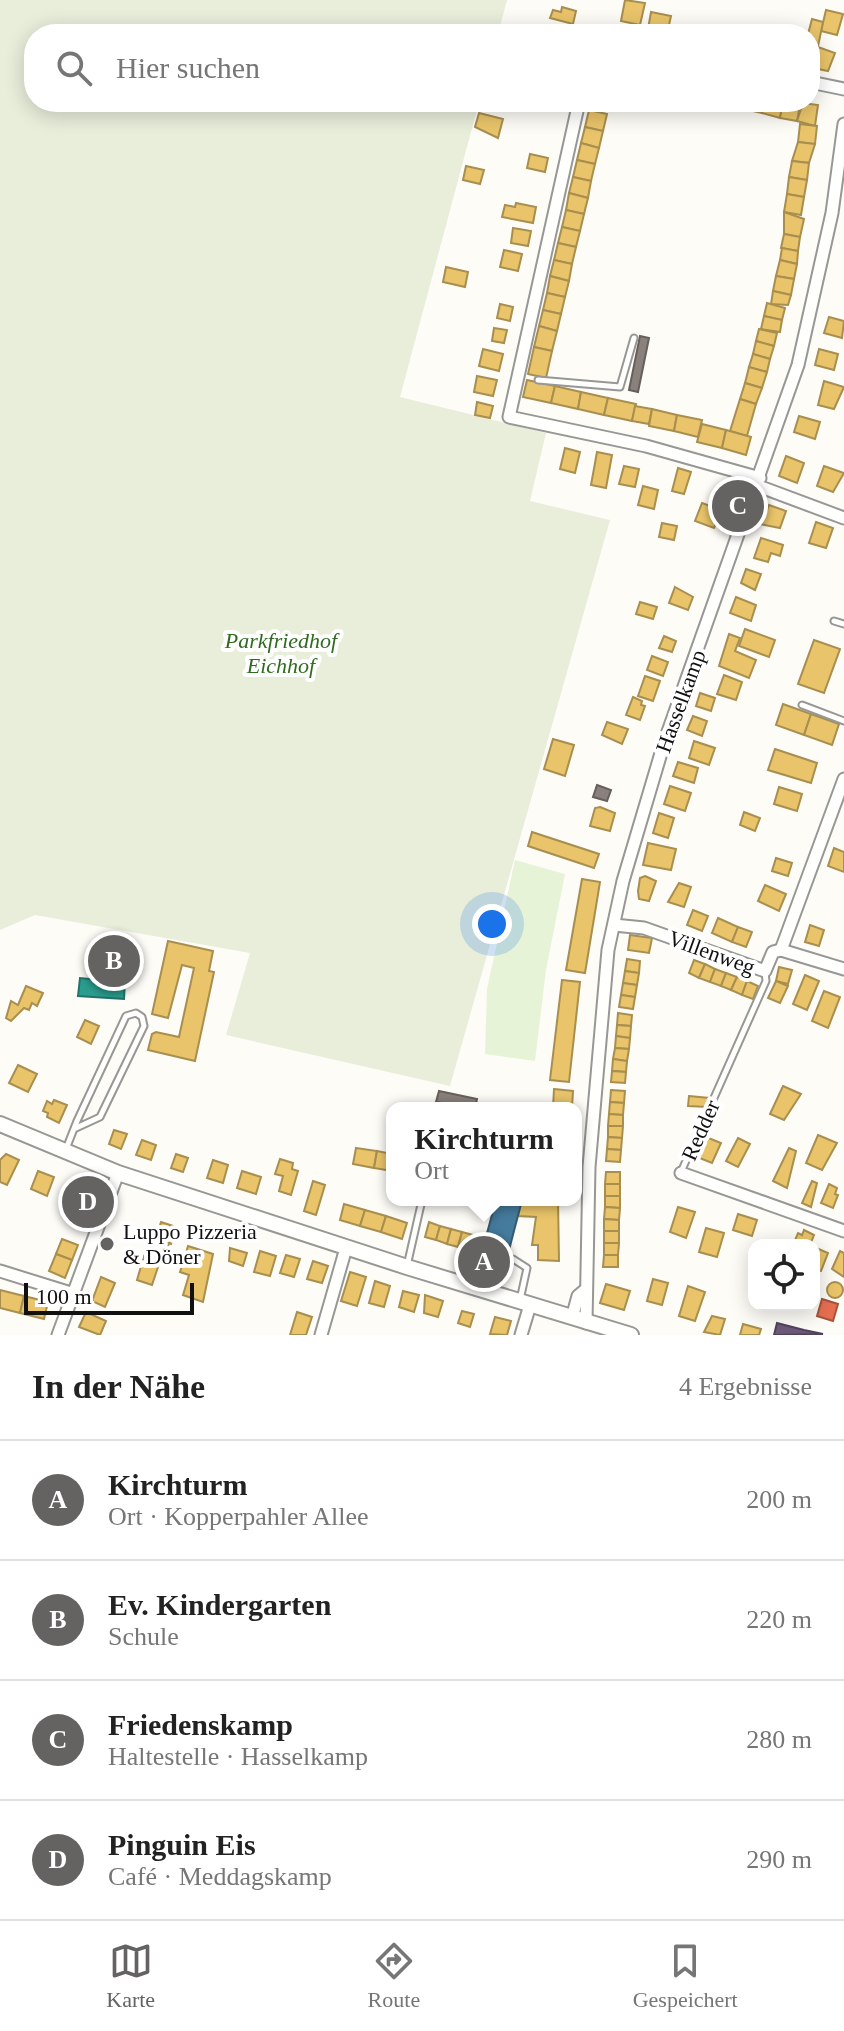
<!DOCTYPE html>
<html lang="de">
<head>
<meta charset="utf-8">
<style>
	:root { --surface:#fff; --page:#f2f2f2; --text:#222; --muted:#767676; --line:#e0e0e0; --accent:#646362 }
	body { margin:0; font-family:Georgia,serif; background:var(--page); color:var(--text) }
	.controls { position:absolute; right:24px; bottom:24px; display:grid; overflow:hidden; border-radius:16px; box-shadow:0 4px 20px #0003 }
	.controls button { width:72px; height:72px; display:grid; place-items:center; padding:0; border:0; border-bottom:2px solid var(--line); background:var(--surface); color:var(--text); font:40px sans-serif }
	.scale { position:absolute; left:24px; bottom:20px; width:170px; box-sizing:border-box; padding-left:8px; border:4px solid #111; border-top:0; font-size:22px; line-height:28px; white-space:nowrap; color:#111; -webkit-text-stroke:6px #fff; paint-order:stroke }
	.you { position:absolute; left:492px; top:924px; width:28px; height:28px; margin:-20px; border:6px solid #fff; border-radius:50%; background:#1a73e8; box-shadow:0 0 0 12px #1a73e833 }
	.badge { display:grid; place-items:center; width:52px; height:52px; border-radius:50%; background:var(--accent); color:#fff; font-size:26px; font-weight:700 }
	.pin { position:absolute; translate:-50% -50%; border:4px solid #fff; box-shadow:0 2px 8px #0006 }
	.popup { position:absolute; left:386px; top:1102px; width:196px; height:104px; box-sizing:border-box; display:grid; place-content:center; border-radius:16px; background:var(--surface); filter:drop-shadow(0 2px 6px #0005); font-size:26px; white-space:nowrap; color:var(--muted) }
	.popup b { font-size:30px; color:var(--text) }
	.popup::after { content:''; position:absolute; left:50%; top:100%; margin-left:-16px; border:16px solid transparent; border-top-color:var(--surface) }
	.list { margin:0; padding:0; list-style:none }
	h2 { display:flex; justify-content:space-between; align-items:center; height:104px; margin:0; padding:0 32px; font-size:34px }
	h2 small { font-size:26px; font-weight:400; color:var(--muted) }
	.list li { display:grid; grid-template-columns:52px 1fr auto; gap:24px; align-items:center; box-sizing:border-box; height:120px; padding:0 32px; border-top:2px solid var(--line) }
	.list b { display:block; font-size:30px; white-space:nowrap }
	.list p { margin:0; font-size:26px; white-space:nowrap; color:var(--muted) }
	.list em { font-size:26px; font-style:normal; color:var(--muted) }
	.icon { flex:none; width:44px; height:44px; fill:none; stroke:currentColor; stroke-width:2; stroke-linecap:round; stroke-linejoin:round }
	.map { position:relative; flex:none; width:844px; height:1335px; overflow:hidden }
	.search { position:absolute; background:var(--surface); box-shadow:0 4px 20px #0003; left:24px; right:24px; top:24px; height:88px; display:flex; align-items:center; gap:20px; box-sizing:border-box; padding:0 28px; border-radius:32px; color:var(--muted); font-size:30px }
	.sheet { height:584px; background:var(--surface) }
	nav { display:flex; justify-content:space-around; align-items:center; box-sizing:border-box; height:112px; border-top:2px solid var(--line); background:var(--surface); font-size:22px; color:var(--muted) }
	nav a { display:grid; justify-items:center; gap:4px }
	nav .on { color:var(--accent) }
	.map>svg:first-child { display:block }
</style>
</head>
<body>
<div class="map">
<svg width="844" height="1335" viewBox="0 0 844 1335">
	<rect width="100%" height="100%" fill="#fdfcf7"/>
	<polygon fill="#e7f3d7" points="515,860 565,874 546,970 535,1061 485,1054 487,989"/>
	<polygon fill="#e9eedb" points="0,0 507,0 498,34 34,34 34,102 479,102 400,397 546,433 530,501 610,520 450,1086 226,1035 250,953 35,915 0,930"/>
	<g fill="#e9c46a" stroke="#a88e4f" stroke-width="2">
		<polygon points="625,0 645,3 640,25 621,21"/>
		<polygon points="562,7 576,11 573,24 550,18 553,10 561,12"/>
		<polygon points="826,10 843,14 837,35 821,31"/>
		<polygon points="651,12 671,16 667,34 648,29"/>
		<polygon points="812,19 823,22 816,56 810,54 808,34"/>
		<polygon points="818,47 835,53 828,71 813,68"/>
		<polygon points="745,102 764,102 762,113 744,109"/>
		<polygon points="764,102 783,102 780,118 762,113"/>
		<polygon points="783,102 800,105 797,121 780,118"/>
		<polygon points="803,103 818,105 815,126 797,121"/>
		<polygon points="589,110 607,114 603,131 585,127"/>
		<polygon points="479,113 503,119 498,138 475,127"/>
		<polygon points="800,124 817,126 815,144 798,142"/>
		<polygon points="585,127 603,131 599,148 581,143"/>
		<polygon points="798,142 815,144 809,163 792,161"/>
		<polygon points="581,143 599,148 595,164 577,160"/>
		<polygon points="530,154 548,158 545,172 527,168"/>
		<polygon points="577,160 595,164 591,181 573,177"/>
		<polygon points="792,161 809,163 807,180 789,177"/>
		<polygon points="466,166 484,170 480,184 463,180"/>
		<polygon points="573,177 591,181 588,198 569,193"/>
		<polygon points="789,177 807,180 804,197 787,194"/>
		<polygon points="569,193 588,198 584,214 566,210"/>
		<polygon points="787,194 804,197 801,215 784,212"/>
		<polygon points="516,203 536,207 533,223 502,217 505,205 515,207"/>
		<polygon points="566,210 584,214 580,231 562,227"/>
		<polygon points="784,212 804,219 800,237 784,234"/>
		<polygon points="562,227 580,231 576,247 558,243"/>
		<polygon points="513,228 531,231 528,246 511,243"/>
		<polygon points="784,234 800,237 798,251 781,248"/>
		<polygon points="558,243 576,247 572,264 554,260"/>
		<polygon points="782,248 798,251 797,264 780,260"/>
		<polygon points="504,250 522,254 518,271 500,267"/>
		<polygon points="554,260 572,264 569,281 550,276"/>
		<polygon points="780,260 797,264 794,279 776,276"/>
		<polygon points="446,267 468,272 465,287 443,282"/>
		<polygon points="550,276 569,281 565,297 547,293"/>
		<polygon points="776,276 794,279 791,295 773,291"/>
		<polygon points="773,291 791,295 788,305 771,304"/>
		<polygon points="547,293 565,297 561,314 543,310"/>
		<polygon points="767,303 785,308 782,320 764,316"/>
		<polygon points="500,304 513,307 510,321 497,318"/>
		<polygon points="543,310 561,314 557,331 539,326"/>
		<polygon points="764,316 782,320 780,332 761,329"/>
		<polygon points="829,317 844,321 842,338 824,333"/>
		<polygon points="539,326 557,331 552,351 534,347"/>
		<polygon points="494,328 507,330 504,343 492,341"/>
		<polygon points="759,329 777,333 774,346 756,341"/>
		<polygon points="756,341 774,346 770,359 753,354"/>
		<polygon points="534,347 552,351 546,378 528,374"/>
		<polygon points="483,349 503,354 499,371 479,366"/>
		<polygon points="819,349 838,354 834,370 815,365"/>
		<polygon points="753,354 770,359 767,372 749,367"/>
		<polygon points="749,367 767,372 762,388 745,383"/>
		<polygon points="477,376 497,380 493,396 474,392"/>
		<polygon points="527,380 555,386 551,403 523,397"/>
		<polygon points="824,381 844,387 834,409 818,405"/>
		<polygon points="745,383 762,388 756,404 740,399"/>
		<polygon points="555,386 581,392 578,409 551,403"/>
		<polygon points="581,392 608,398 604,415 578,409"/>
		<polygon points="608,398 636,404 632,421 604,415"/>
		<polygon points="740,399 756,404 747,436 730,431"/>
		<polygon points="477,402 493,406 490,418 475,415"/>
		<polygon points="635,406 652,409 649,424 632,421"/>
		<polygon points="652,409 677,415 674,431 649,426"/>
		<polygon points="677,415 702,420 698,437 674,431"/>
		<polygon points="799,416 820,422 815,439 794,432"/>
		<polygon points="702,424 726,430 722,448 697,442"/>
		<polygon points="726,430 751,437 746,455 722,448"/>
		<polygon points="565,448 580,452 575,473 560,469"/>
		<polygon points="597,452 612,455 606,488 591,485"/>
		<polygon points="786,456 804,463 797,483 779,476"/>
		<polygon points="624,466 639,469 635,487 619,484"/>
		<polygon points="824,466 844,473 833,492 817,486"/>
		<polygon points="678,468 691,472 684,494 672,491"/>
		<polygon points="643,486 658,490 654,509 638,505"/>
		<polygon points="702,503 721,510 714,528 695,521"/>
		<polygon points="769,505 786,511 780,528 760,524"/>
		<polygon points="816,522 833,528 826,548 809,543"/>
		<polygon points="662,523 677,526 674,540 659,537"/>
		<polygon points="761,538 783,545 780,556 771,553 768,562 754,558"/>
		<polygon points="746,569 761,574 755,590 741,583"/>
		<polygon points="675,587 693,597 688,610 669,603"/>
		<polygon points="736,597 756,605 751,621 730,613"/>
		<polygon points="640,602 657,607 653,619 636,614"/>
		<polygon points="745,629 775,640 769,657 739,646"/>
		<polygon points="729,634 740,638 735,651 756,660 749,678 719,666"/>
		<polygon points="664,636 676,641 672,652 659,648"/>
		<polygon points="814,640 840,649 824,693 798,684"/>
		<polygon points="652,656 668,662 663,676 647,670"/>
		<polygon points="724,675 742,682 736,700 717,694"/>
		<polygon points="645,676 660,681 653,701 638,696"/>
		<polygon points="700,693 715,698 711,711 696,706"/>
		<polygon points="633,697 642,701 641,705 645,706 640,720 626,715"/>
		<polygon points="783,704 811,714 804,735 776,725"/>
		<polygon points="811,714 839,724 832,745 804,735"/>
		<polygon points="693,716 707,721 702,736 687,730"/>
		<polygon points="607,722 628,729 622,744 602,735"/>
		<polygon points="553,739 574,745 565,776 544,769"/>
		<polygon points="694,741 715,748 709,765 689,758"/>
		<polygon points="775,749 817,763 811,783 768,770"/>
		<polygon points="678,762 698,768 694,783 673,776"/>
		<polygon points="670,786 691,793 685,811 664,804"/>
		<polygon points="779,787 802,794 797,811 774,804"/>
		<polygon points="600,807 615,813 610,831 590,826 595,808"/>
		<polygon points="744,812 760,818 755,831 740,825"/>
		<polygon points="659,813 674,818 668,838 653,833"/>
		<polygon points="532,832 599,854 594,868 528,846"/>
		<polygon points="648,843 676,849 671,870 643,865"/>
		<polygon points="834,848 844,852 844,872 828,866"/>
		<polygon points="776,858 792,863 788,876 772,871"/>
		<polygon points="645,876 656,881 649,901 639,899 638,891 640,878"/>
		<polygon points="582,879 600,882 585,973 566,970"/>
		<polygon points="679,883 691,887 684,907 668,902"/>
		<polygon points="765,885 786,894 779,911 758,901"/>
		<polygon points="693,910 708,916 702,931 687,925"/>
		<polygon points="718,918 738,927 732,942 712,933"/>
		<polygon points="810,925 824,930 819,946 805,942"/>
		<polygon points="738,927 752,932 746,947 732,942"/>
		<polygon points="630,935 652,938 649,953 628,950"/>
		<polygon points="168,941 213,951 209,971 214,972 195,1061 148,1050 152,1034 156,1032 179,1037 194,968 182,965 168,1018 152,1014"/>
		<polygon points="627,959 640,961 639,973 625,971"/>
		<polygon points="694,960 705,964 699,978 689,973"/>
		<polygon points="705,964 715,969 710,982 699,978"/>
		<polygon points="779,967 792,970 788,984 776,981"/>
		<polygon points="715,969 726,973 721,986 710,982"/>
		<polygon points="625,971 639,973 637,985 623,983"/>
		<polygon points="726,973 737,977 731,990 721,986"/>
		<polygon points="805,975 819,981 807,1010 793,1004"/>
		<polygon points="737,977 747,981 742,995 731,990"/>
		<polygon points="562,980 580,982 569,1082 550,1080"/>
		<polygon points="747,981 758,986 753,999 742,995"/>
		<polygon points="776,981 788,986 780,1003 768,998"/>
		<polygon points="623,983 637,985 635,997 621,995"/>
		<polygon points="26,986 43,993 37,1006 32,1003 29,1010 24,1008 11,1021 6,1018 11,1001 18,1005"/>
		<polygon points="824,991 840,997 828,1028 812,1021"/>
		<polygon points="621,995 635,997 633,1009 619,1007"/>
		<polygon points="618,1013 632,1015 631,1026 617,1025"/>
		<polygon points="85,1020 99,1026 91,1044 77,1037"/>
		<polygon points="617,1025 631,1026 630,1038 616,1036"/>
		<polygon points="616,1036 630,1038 629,1049 615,1048"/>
		<polygon points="615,1048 629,1049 627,1061 613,1059"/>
		<polygon points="613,1059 627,1061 626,1072 612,1071"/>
		<polygon points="18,1065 37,1074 28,1092 9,1083"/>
		<polygon points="612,1071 626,1072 625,1083 611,1082"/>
		<polygon points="783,1086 801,1094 784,1120 770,1114"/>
		<polygon points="554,1089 573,1091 572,1108 553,1108"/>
		<polygon points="611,1090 625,1091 624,1103 610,1102"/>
		<polygon points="689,1096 709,1098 708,1107 688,1106"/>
		<polygon points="54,1100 67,1105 59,1123 47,1117 48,1113 43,1111 47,1101 52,1104"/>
		<polygon points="610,1102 624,1103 623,1115 609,1114"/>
		<polygon points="609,1114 623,1115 623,1126 608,1126"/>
		<polygon points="608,1126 623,1126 622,1138 608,1137"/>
		<polygon points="114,1130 127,1134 121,1149 109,1144"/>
		<polygon points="818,1135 837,1143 822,1170 806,1163"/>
		<polygon points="608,1137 622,1138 621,1150 607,1149"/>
		<polygon points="706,1137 721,1143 712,1163 697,1157"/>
		<polygon points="738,1138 750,1144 738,1167 726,1161"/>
		<polygon points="142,1140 156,1145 151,1160 136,1155"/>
		<polygon points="356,1148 377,1151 374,1168 353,1164"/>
		<polygon points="789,1148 796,1151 787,1188 773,1181"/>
		<polygon points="607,1149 621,1150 620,1162 606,1161"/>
		<polygon points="377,1151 392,1154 392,1171 374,1168"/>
		<polygon points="6,1154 19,1160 7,1185 0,1182 0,1160"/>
		<polygon points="176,1154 188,1158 183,1172 171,1168"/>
		<polygon points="280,1159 293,1163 292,1169 298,1171 291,1195 279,1191 283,1176 275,1174"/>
		<polygon points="213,1160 228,1165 223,1183 207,1178"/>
		<polygon points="38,1171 54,1177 47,1196 31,1189"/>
		<polygon points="242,1171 261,1177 256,1194 237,1188"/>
		<polygon points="606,1172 620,1172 620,1184 605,1184"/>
		<polygon points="313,1181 325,1185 316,1215 304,1211"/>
		<polygon points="812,1181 817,1183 811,1207 802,1203"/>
		<rect x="605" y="1184" width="15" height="12"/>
		<polygon points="829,1184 837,1188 835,1194 838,1195 833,1208 821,1203"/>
		<polygon points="87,1196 94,1202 89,1216 74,1209 77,1202 80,1203"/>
		<polygon points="605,1196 620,1196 620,1208 605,1207"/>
		<polygon points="522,1200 558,1200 559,1261 538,1260 538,1245 532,1245 536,1217 518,1216"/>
		<polygon points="344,1204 365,1210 360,1226 340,1220"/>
		<polygon points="605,1207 620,1208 619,1220 604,1219"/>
		<polygon points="678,1207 695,1212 686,1238 670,1232"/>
		<polygon points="365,1210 386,1216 381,1232 360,1226"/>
		<polygon points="738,1214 757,1220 752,1236 733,1230"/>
		<polygon points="386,1216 407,1223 402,1239 381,1232"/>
		<polygon points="604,1219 619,1220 619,1231 604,1231"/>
		<polygon points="161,1222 176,1227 171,1244 156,1239"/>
		<polygon points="429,1222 440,1226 436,1240 425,1237"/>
		<polygon points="440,1226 451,1229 447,1244 436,1240"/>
		<polygon points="706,1228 724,1233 717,1257 699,1252"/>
		<polygon points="451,1229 462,1232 458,1247 447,1244"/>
		<polygon points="804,1230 814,1235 810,1245 793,1245 798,1233 802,1235"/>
		<rect x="604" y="1231" width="15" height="12"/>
		<polygon points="462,1232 473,1235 469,1250 458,1247"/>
		<polygon points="153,1238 169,1243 163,1262 147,1257"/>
		<polygon points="62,1239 78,1245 72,1260 56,1254"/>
		<polygon points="604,1243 619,1243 618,1255 604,1255"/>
		<polygon points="188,1246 213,1254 203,1302 183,1295 189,1275 180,1272"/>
		<polygon points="814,1247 828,1253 821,1271 814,1268"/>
		<polygon points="230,1248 247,1253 243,1266 229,1261"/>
		<polygon points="260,1251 276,1256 270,1276 254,1272"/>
		<polygon points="840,1251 844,1253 844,1277 832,1269"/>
		<polygon points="56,1254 72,1260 65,1278 49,1271"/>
		<polygon points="286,1255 300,1259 294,1277 280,1273"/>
		<polygon points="604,1255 618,1255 618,1267 603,1267"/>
		<polygon points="144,1256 160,1261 152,1285 137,1280"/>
		<polygon points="313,1261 328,1266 322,1283 307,1279"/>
		<polygon points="350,1272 366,1277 357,1306 341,1301"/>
		<polygon points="101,1277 115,1283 105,1307 92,1301"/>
		<polygon points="653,1279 668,1283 662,1305 647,1301"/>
		<polygon points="375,1281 390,1286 384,1307 369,1303"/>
		<circle cx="835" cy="1290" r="8"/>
		<polygon points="606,1284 630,1291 624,1310 600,1303"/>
		<polygon points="688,1286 705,1292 695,1321 679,1316"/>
		<polygon points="0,1290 24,1296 20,1313 0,1308"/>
		<polygon points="403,1291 419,1295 414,1312 399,1307"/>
		<polygon points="425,1295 443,1301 438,1317 424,1313"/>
		<polygon points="24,1296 48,1302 44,1319 20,1313"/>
		<polygon points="462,1311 474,1314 470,1327 458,1323"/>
		<polygon points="86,1312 106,1321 100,1335 79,1327"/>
		<polygon points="297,1312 312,1317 306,1335 290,1335"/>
		<polygon points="712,1316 725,1319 720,1335 704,1332"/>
		<polygon points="495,1317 511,1321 507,1335 490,1334"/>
		<polygon points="743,1324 761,1329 759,1335 740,1335"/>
	</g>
	<polygon fill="#e76f51" stroke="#a7533e" stroke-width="2" points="822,1299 838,1304 833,1321 817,1316"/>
	<polygon fill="#6d597a" stroke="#51435a" stroke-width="2" points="777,1323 804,1330 823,1334 774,1335"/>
	<polygon fill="#2a9d8f" stroke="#227369" stroke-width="2" points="102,942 127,944 124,999 78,996 80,978 100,980"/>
	<polygon fill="#457b9d" stroke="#355b73" stroke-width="2" points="496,1200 522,1200 508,1254 492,1249 489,1258 482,1256 483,1248"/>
	<g fill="#8a817c" stroke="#665f5c" stroke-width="2">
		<polygon points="640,336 649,338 638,392 629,390"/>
		<polygon points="597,785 611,790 607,801 593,797"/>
		<polygon points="439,1091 477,1099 475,1108 436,1102"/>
	</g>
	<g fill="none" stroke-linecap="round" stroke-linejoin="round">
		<defs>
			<g id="service">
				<polyline points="538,380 620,387 634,338"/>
				<polyline points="834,621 844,624"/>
				<polyline points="802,705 844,721"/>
				<polyline points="66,1149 77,1121 126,1016 136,1013 142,1017 144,1026 100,1117 74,1129"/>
				<polyline points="681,1172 766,981 765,972"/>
				<polyline points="498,1260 513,1259 527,1268 520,1300"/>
				<polyline points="407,1266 422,1200"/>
			</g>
			<g id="minor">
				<polyline points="810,82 844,89"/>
				<polyline points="579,102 509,417 646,446 760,478"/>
				<polyline points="758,486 844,518"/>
				<polyline points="614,925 644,928 765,971 773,952 781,950 844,969"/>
				<polyline points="781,950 844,779"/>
				<polyline points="681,1173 844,1231"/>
				<polyline points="0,1271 74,1294"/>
				<polyline points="572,1318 578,1296 584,1291"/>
				<polyline points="586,1323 589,1167 608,950 623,881 664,743 798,365 832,213 844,124"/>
				<polyline points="58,1335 118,1173"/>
				<polyline points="321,1335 346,1248"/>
				<polyline points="521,1335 530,1305"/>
			</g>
			<polyline id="tertiary" points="0,1124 118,1173 407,1267 631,1335"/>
		</defs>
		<use href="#service" stroke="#979795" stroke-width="9"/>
		<use href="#minor" stroke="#979795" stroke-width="15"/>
		<use href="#tertiary" stroke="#979795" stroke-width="18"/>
		<use href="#service" stroke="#fffffe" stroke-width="5"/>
		<use href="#minor" stroke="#fffffe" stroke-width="11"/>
		<use href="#tertiary" stroke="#fffffe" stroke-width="14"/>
	</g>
	<circle fill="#646362" stroke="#fff" stroke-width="3" cx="107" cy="1244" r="8"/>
	<g text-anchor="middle" stroke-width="8" stroke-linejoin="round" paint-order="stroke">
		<g font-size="22" font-style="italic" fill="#2f6b1f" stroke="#fff">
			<text x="281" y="648">Parkfriedhof<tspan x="281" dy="25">Eichhof</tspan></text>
		</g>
		<g font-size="22" fill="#111" stroke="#fff">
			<text transform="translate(680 701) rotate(-70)" y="8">Hasselkamp</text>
			<text transform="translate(712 952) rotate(20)" y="8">Villenweg</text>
			<text transform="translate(700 1130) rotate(-66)" y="8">Redder</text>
		</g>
		<g font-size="22" fill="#111" stroke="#fff" text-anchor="start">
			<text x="123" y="1239">Luppo Pizzeria<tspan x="123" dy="25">&amp; Döner</tspan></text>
		</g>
	</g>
</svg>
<div class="controls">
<button><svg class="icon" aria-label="locate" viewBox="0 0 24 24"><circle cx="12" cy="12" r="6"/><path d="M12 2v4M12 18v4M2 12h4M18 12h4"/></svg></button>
</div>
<div class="scale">100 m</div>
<div class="you"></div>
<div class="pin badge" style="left:484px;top:1262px">A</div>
<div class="popup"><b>Kirchturm</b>Ort</div>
<div class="pin badge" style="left:114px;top:961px">B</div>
<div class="pin badge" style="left:738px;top:506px">C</div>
<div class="pin badge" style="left:88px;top:1202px">D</div>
<div class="search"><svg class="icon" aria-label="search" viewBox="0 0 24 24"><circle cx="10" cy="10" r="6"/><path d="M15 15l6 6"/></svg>Hier suchen</div>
</div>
<section class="sheet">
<h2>In der Nähe<small>4 Ergebnisse</small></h2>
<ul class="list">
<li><span class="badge">A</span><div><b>Kirchturm</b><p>Ort · Kopperpahler Allee</p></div><em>200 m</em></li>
<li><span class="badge">B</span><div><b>Ev. Kindergarten</b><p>Schule</p></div><em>220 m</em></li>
<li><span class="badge">C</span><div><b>Friedenskamp</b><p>Haltestelle · Hasselkamp</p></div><em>280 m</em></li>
<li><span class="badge">D</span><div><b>Pinguin Eis</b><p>Café · Meddagskamp</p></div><em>290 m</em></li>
</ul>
</section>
<nav>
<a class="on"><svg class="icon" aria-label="map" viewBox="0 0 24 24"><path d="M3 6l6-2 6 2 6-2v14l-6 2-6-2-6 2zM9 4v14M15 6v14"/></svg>Karte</a>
<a><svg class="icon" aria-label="directions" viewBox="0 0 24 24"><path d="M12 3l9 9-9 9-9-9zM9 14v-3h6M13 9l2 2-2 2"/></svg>Route</a>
<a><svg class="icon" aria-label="saved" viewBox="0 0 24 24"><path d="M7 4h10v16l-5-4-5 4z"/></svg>Gespeichert</a>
</nav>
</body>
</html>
